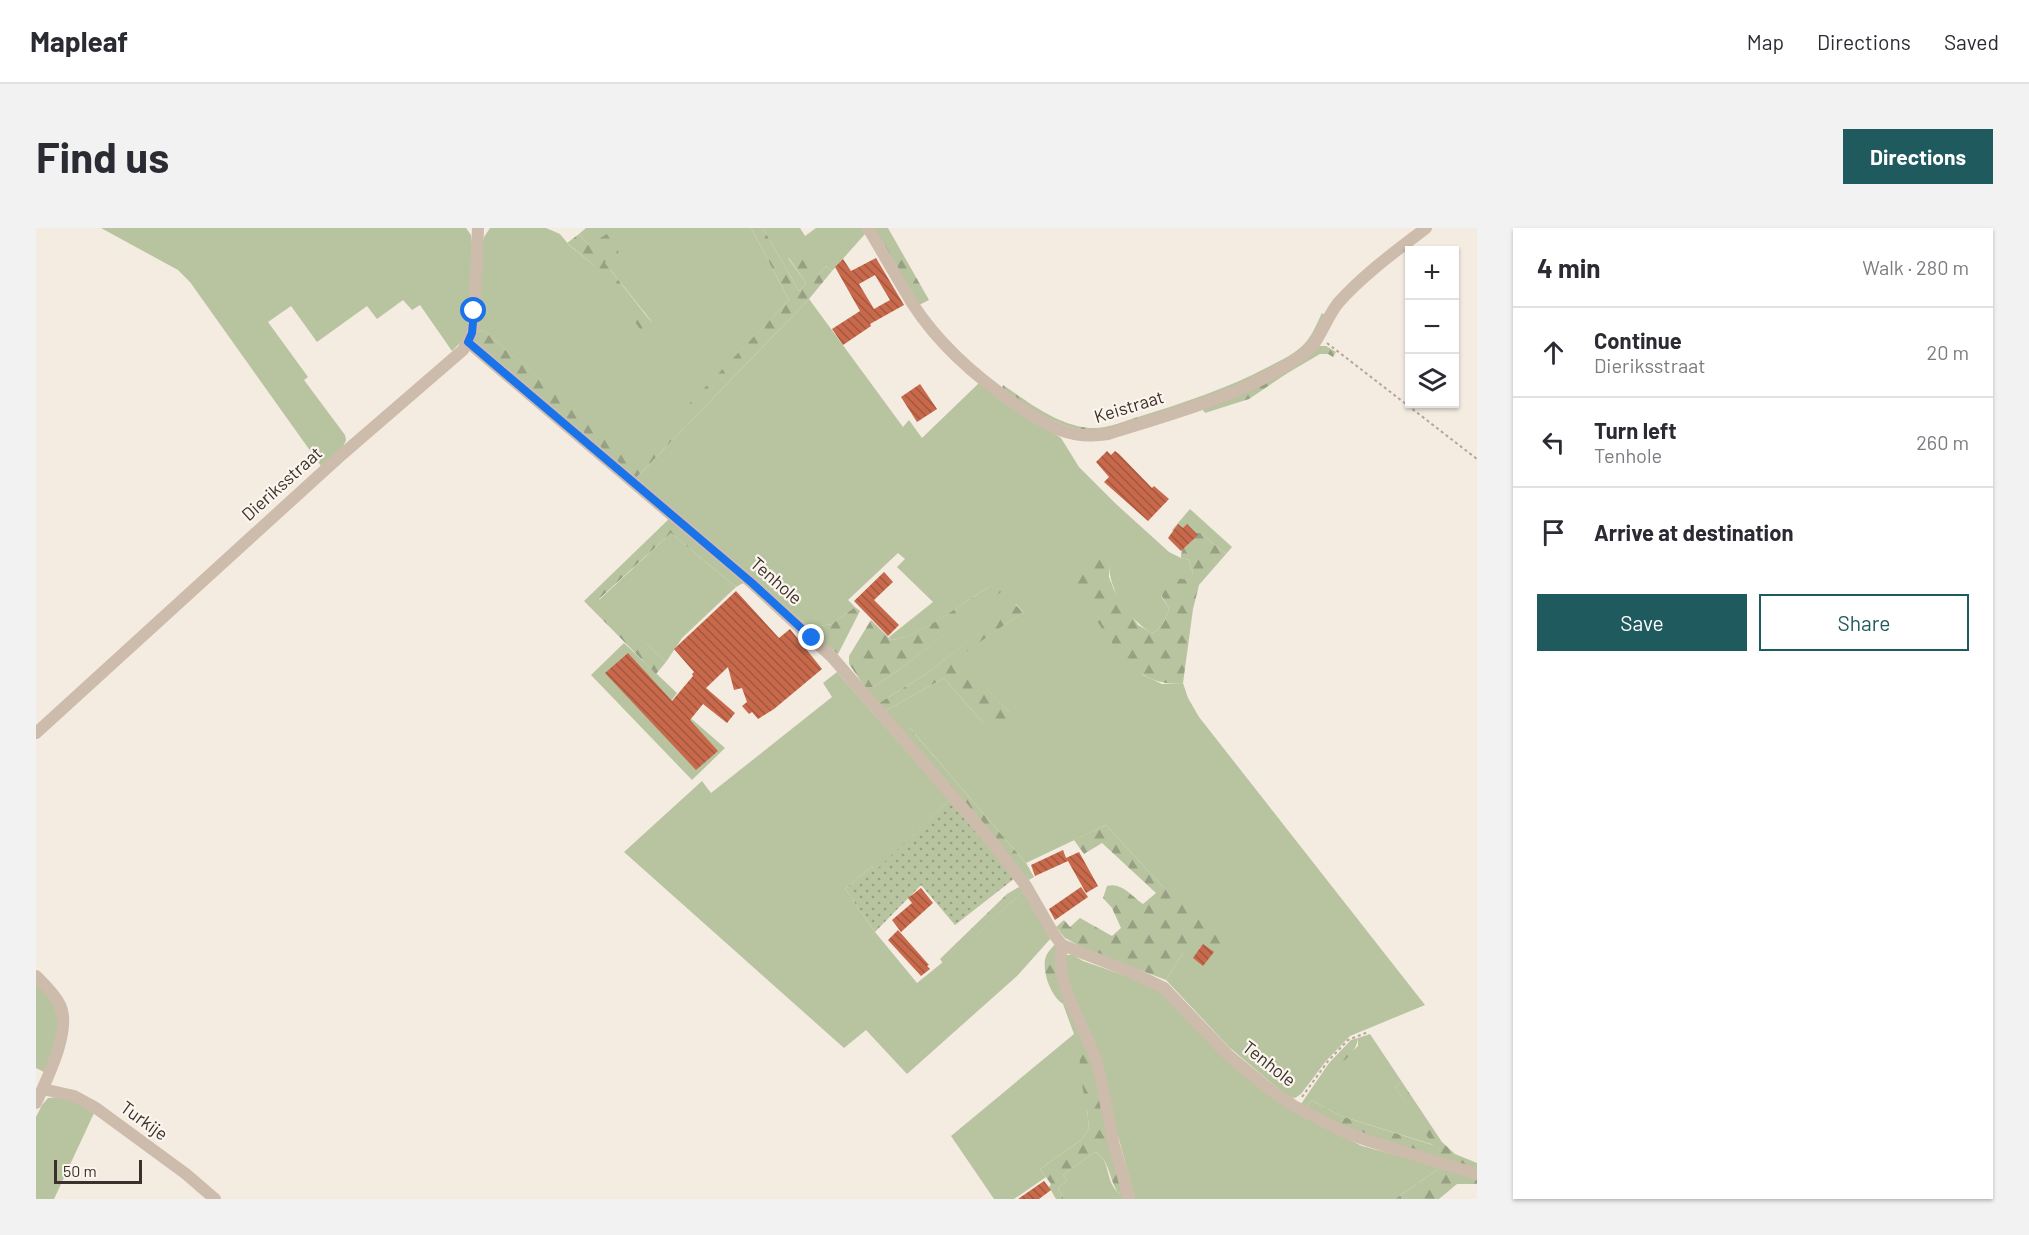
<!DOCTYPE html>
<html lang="en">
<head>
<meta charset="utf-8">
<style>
	:root { --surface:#fff; --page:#f2f2f3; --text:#2b2b33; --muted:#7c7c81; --line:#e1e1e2; --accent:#1f5a5e }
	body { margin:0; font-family:Barlow,sans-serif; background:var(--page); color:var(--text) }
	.controls { position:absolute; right:18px; top:18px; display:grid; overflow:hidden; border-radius:0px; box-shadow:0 2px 4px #0004 }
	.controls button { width:54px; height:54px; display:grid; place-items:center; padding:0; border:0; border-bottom:2px solid var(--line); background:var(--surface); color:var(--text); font:30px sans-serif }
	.scale { position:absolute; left:18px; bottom:15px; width:88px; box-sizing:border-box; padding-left:6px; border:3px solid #3b302b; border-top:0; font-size:16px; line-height:21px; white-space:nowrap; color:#3b302b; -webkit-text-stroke:4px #fbf5ee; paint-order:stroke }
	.stop { position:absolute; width:18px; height:18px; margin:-14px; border:4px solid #1a73e8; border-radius:50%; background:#fff }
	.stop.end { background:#1a73e8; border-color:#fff; box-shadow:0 2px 6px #0008 }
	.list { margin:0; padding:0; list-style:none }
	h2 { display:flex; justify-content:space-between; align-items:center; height:78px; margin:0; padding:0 24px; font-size:26px }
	h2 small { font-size:20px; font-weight:400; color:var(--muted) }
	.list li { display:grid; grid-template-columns:39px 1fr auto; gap:18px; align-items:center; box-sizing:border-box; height:90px; padding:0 24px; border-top:2px solid var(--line) }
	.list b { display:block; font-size:22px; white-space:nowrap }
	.list p { margin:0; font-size:20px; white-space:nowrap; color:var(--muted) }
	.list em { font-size:20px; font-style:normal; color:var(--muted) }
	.actions { display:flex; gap:12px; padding:18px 24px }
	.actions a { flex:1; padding:14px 0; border:2px solid var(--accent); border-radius:0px; text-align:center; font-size:21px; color:var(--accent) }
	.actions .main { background:var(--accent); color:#fff }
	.icon { flex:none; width:33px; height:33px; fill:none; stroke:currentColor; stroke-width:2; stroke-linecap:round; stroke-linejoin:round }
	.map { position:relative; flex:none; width:1441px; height:971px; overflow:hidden; border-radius:0px }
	header { display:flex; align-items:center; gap:36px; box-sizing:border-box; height:84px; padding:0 30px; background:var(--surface); border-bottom:2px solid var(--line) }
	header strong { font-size:28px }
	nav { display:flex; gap:33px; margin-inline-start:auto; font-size:21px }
	.intro { display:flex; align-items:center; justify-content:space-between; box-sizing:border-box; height:144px; padding:0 36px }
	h1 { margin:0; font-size:42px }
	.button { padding:15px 27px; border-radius:0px; background:var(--accent); color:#fff; font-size:21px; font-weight:700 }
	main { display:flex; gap:36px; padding:0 36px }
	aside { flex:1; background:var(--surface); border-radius:0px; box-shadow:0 2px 4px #0004 }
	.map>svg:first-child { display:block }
</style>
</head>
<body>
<header>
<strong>Mapleaf</strong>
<nav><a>Map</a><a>Directions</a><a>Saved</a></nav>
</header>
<div class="intro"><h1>Find us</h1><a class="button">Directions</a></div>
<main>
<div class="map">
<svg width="1441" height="971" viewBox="0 0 1441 971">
	<defs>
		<pattern id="forest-firs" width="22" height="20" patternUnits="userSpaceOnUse" patternTransform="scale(1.5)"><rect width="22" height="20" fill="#b8c4a0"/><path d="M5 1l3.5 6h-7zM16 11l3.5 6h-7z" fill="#97a083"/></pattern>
		<pattern id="garden-dots" width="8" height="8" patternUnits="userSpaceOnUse" patternTransform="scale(1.5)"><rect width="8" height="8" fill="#b8c4a0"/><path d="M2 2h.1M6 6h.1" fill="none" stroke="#97a083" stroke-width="1.8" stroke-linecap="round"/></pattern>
		<pattern id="building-back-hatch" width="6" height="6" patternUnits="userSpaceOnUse" patternTransform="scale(1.5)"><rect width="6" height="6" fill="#c8694b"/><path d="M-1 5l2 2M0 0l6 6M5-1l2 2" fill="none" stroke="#a4573f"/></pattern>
	</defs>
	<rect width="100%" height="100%" fill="#f4ebe1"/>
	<g fill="#b8c4a0">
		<polygon points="65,0 430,0 435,7 436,16 432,103 425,114 416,123 384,77 376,82 367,72 341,91 331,78 281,114 255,78 232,94 272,149 268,152 309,207 310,212 307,219 285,238 154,54 142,42"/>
		<polygon points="454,0 510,0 524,6 533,17 556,36 616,94 569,35 583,23 553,17 543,6 550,0 715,0 753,72 600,232 447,102 441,104 446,16 448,9"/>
		<polygon points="727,0 764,0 769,8 780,0 826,0 829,6 796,43 790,38 782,47 752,30 770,55 763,63"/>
		<path d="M773 71 867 199 873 192 886 210 943 155 1025 210 1043 239 1080 276 1133 324 1145 330 1153 332 1157 345 1155 351 1148 352 1125 368 1133 380C1130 390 1126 401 1116 405 1093 392 1073 363 1073 336L1048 329 1107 447 1126 456 1147 455 1152 470 1163 489 1389 777 1314 808 1290 833 1265 866 1259 870 1252 869 1193 819 1130 752 1147 725 1127 659 1070 597 990 635 874 500 867 504 849 483 908 450 947 495 973 484 920 430 987 384 980 376 890 446 843 475 829 459H837L857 446 964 364 953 359C927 374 884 410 855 412L853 409 897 374 861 339 869 331 862 325 812 372 819 379 796 396 774 400 600 250Z"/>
		<path d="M1286 85 1289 87 1283 100 1263 125 1194 162 1103 193 1102 189C1147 175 1190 161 1232 139 1245 132 1260 126 1270 114 1277 106 1281 95 1286 85Z"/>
		<polygon points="1154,281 1196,319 1190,326 1165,305 1149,315 1136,302"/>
		<polygon points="635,305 700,359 646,410 630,434 563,372"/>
		<polygon points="588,415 641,465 635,473 689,520 656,552 555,447"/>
		<polygon points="801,444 913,572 839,644 836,638 809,661 839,704 881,755 907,734 909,737 988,662 1016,709 981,748 871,846 830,802 808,820 588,624 666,553 675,565 796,469 787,455"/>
		<polygon points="1030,727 1037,727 1047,733 1119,758 1268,889 1326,918 1405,939 1359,971 1099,971 1080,900 1029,751"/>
		<path d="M0 755C33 787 24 805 8 844L0 840Z"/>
		<polygon points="1031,772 1054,820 1051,881 1053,900 1045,912 1004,941 1010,949 978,971 958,971 915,908 1038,806 1027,776"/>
		<polygon points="1334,806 1366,854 1359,859 1398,917 1305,888 1275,872 1271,880 1265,876 1293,835 1299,839 1322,818 1322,810"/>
		<polygon points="25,869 45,876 59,883 18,971 0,971 0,889 6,877 12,870"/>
		<path d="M1059 924C1073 931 1070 946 1077 958 1078 961 1081 963 1083 966L1087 960 1090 971H1028L1022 960 1031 953 1027 947Z"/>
	</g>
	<g fill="url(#forest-firs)">
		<polygon points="715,0 727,0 763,63 770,55 752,29 763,21 782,47 790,38 796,43 773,71 600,250 437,112 441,104 447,102 600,231 753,72"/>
		<polygon points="837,0 852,0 893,72 883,77"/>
		<polygon points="543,6 553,17 571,6 583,24 569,35 616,95 607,105 556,36 531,15"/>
		<polygon points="1283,118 1290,118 1300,124 1297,129 1292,126 1284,126 1250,146 1213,171 1169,185 1165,179"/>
		<path d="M967 157C994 175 1026 201 1061 200 1074 199 1089 193 1102 189L1103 193C1090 196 1075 204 1062 203 1025 203 996 181 966 162Z"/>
		<polygon points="635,289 709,354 700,359 635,305 563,371 630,434 620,446 548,373"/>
		<path d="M1161 305H1165L1190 326 1163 357 1157 381 1147 455C1132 456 1121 455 1108 447 1101 443 1092 435 1087 429 1075 415 1035 358 1039 342L1038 339 1048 329 1065 324 1073 336V349L1078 362 1102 397 1116 405C1126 401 1130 390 1133 380L1122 362C1136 343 1137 353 1154 351L1157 345 1153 332 1145 330C1145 319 1151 310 1161 305Z"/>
		<path d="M959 357 965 364 857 446 837 459H829L813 436V428L835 392 855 412C883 410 927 374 953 359Z"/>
		<polygon points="979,376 987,384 921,430 973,484 975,502 963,505 947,495 908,450 849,483 843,475 890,446"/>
		<polygon points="819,379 824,383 802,426 792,418 774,400 796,396"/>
		<polygon points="873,499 990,635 998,649 991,653 867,504"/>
		<path d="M1070 597 1127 659 1193 717 1171 746 1147 725 1130 752 1049 721 1029 710 1020 699 1028 692 1034 699 1044 690 1076 708 1085 700 1076 680 1067 670 1071 658C1086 654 1095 668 1107 676L1120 665 1066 615 1048 626 1038 612Z"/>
		<polygon points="983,659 988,662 909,738 904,731 971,666"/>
		<path d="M1020 715 1031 772 1027 776C1015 768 1007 746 1009 732 1010 725 1016 720 1020 715Z"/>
		<path d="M1322 810C1321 823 1309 832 1299 840L1293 835 1315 812Z"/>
		<path d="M1054 820 1087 960 1083 966C1073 953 1074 931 1059 924L1027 947 1031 953 1022 960 1028 971H1020L1013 959 1015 956 1004 941 1045 912 1053 900 1051 881 1045 852 1043 823Z"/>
		<polygon points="1366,854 1406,914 1419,926 1441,935 1441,941 1322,905 1271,880 1275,872 1305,888 1397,917 1359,859"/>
		<polygon points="1405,939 1441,949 1441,956 1421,956 1403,971 1359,971"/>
	</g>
	<polygon fill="url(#garden-dots)" points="913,572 979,650 919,697 885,657 839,704 809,661 836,638 839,643"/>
	<g fill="url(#building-back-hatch)" fill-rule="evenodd">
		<path d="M840 30 868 77 834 96 835 98 807 117 796 101 824 83 799 39 807 31 815 43ZM839 47 854 72 838 81 823 56Z"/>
		<polygon points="884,156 901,181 881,194 865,169"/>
		<polygon points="1071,223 1075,227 1079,223 1083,226 1116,260 1118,258 1133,271 1112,293 1068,254 1073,249 1060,234"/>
		<polygon points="1142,296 1147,300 1151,296 1162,307 1145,323 1132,310"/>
		<polygon points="848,344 857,354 838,372 863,397 852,408 818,373"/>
		<polygon points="700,363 743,410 754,401 786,441 738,481 722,491 716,484 713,486 706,478 711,474 706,460 698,462 692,439 670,460 699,485 691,495 667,476 654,492 682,523 660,542 569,445 592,425 636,473 657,448 656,446 658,444 638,421"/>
		<polygon points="1027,622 1030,630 1043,624 1062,658 1050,665 1032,633 999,648 995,637"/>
		<polygon points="1045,659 1052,669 1019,692 1013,681"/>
		<polygon points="885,660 897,675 865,704 856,692 876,675 872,670"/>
		<polygon points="862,702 893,737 891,738 894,741 885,748 852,712"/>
		<polygon points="1167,716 1178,724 1167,738 1157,730"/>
		<polygon points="1008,953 1015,962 1003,971 982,971"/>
	</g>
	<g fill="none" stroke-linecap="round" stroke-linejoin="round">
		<g stroke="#b9a596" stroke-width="2" stroke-dasharray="3 3" stroke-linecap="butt">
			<polyline points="1291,115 1441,231"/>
			<polyline points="1266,869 1292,833 1312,812 1332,804"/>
		</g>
		<g stroke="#cdbbac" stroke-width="12">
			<path d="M832 0C847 25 861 50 876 75 903 117 942 151 984 179 1013 199 1035 212 1072 206 1135 186 1217 165 1270 124 1285 112 1290 89 1303 74 1328 46 1360 23 1390 0"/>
			<polyline points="432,114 716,355 796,429 952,609 990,658 1017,705 1026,717 1095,744 1128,760 1193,828 1237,864 1258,878 1306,903 1333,913 1441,946"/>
			<polyline points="0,505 302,230 427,122 436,105 438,92 442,0"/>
			<path d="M1026 717C1018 759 1049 796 1061 835 1068 862 1072 890 1078 917 1083 935 1089 953 1093 971"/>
			<path d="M0 748C8 756 19 766 24 777 36 802 11 851 0 875"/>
			<polyline points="7,861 38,868 60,880 150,946 179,971"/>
		</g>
	</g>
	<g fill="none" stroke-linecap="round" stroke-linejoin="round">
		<polyline stroke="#1a73e8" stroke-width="8" points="438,83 436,105 432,114 716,355 776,410"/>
	</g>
	<g text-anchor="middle" stroke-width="4.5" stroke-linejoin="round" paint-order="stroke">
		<g font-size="18" fill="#3b302b" stroke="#fbf5ee">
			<text transform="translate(1093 179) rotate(-17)" y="6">Keistraat</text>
			<text transform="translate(246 256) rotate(-42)" y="6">Dieriksstraat</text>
			<text transform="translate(740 353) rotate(41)" y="6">Tenhole</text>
			<text transform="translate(1233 836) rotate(38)" y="6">Tenhole</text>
			<text transform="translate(108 893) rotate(36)" y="6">Turkije</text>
		</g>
	</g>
</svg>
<div class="controls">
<button>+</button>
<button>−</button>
<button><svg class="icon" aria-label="layers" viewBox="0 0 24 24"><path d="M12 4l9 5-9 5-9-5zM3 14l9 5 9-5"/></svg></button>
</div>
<div class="scale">50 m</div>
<div class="stop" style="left:438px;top:83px"></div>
<div class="stop end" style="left:776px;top:410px"></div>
</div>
<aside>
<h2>4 min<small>Walk · 280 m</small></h2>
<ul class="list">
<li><svg class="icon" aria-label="ahead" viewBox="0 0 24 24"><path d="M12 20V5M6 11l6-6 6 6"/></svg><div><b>Continue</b><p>Dieriksstraat</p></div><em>20 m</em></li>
<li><svg class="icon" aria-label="left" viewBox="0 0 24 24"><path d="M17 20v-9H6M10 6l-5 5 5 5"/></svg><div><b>Turn left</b><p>Tenhole</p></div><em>260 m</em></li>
<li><svg class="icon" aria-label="arrive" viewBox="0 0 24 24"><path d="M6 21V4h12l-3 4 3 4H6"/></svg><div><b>Arrive at destination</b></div></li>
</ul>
<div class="actions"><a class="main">Save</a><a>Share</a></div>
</aside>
</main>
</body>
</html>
